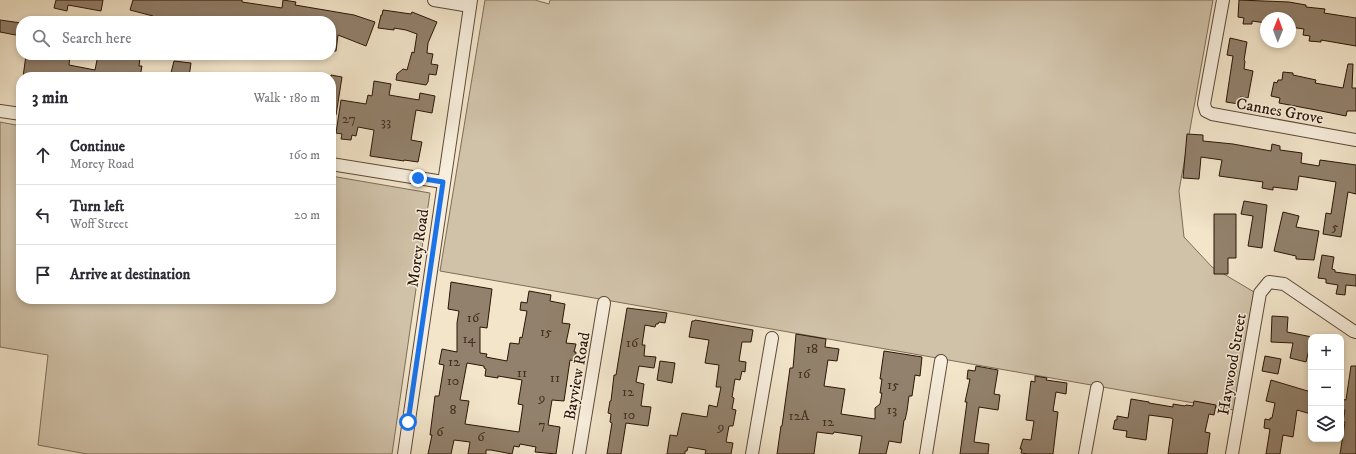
<!DOCTYPE html>
<html lang="en">
<head>
<meta charset="utf-8">
<style>
	:root { --surface:#fff; --page:#f7f7f7; --text:#2b2b33; --muted:#7c7c81; --line:#e1e1e2 }
	body { margin:0; font-family:"IM FELL DW Pica",serif; background:var(--page); color:var(--text) }
	.controls { position:absolute; right:12px; bottom:12px; display:grid; overflow:hidden; border-radius:8px; box-shadow:0 2px 6px #0003 }
	.controls button { width:36px; height:36px; display:grid; place-items:center; padding:0; border:0; border-bottom:1px solid var(--line); background:var(--surface); color:var(--text); font:20px sans-serif }
	.compass { position:absolute; left:1260px; top:12px; width:36px; height:36px; border-radius:50%; background:var(--surface); box-shadow:0 2px 6px #0003; rotate:1deg }
	.stop { position:absolute; width:12px; height:12px; margin:-9px; border:3px solid #1a73e8; border-radius:50%; background:#fff }
	.stop.end { background:#1a73e8; border-color:#fff; box-shadow:0 1px 4px #0008 }
	.list { margin:0; padding:0; list-style:none }
	h2 { display:flex; justify-content:space-between; align-items:center; height:52px; margin:0; padding:0 16px; font-size:17px }
	h2 small { font-size:13px; font-weight:400; color:var(--muted) }
	.list li { display:grid; grid-template-columns:26px 1fr auto; gap:12px; align-items:center; box-sizing:border-box; height:60px; padding:0 16px; border-top:1px solid var(--line) }
	.list b { display:block; font-size:15px; white-space:nowrap }
	.list p { margin:0; font-size:13px; white-space:nowrap; color:var(--muted) }
	.list em { font-size:13px; font-style:normal; color:var(--muted) }
	.icon { flex:none; width:22px; height:22px; fill:none; stroke:currentColor; stroke-width:2; stroke-linecap:round; stroke-linejoin:round }
	.map { position:relative; flex:none; width:1356px; height:454px; overflow:hidden }
	.search { position:absolute; background:var(--surface); box-shadow:0 2px 6px #0003; left:16px; top:16px; width:320px; height:44px; display:flex; align-items:center; gap:10px; box-sizing:border-box; padding:0 14px; border-radius:16px; color:var(--muted); font-size:15px }
	.panel { position:absolute; background:var(--surface); box-shadow:0 2px 6px #0003; left:16px; top:72px; width:320px; height:232px; border-radius:16px }
	.map>svg:first-child { display:block }
</style>
</head>
<body>
<div class="map">
<svg width="1356" height="454" viewBox="0 0 1356 454">
	<rect width="100%" height="100%" fill="#f2e5ca"/>
	<filter id="stains"><feTurbulence type="fractalNoise" baseFrequency=".005" numOctaves="4"/><feColorMatrix values="0 0 0 0 .2 0 0 0 0 .09 0 0 0 0 .02 0 0 0 .5 -.17"/></filter>
	<radialGradient id="worn" r=".72"><stop offset=".6" stop-color="#630" stop-opacity="0"/><stop offset="1" stop-color="#630" stop-opacity=".3"/></radialGradient>
	<g fill="#d0c2a9" stroke="#7e6c58">
		<polygon points="485,0 535,0 549,4 550,0 1213,0 1179,191 1184,237 1212,267 1254,292 1234,410 440,271"/>
		<polygon points="0,122 21,126 21,299 331,299 331,176 430,193 392,454 87,454 38,445 48,355 0,347"/>
	</g>
	<g fill="#92816c" stroke="#2b1507" fill-rule="evenodd">
		<polygon points="56,0 103,0 101,11 68,5 67,11 54,8"/>
		<polygon points="133,0 242,0 242,2 282,8 283,0 296,2 295,5 354,15 375,22 366,46 338,35 336,51 331,51 331,21 236,21 222,18 218,21 199,18 199,21 189,21 171,18 170,21 153,18 153,16 130,10"/>
		<polygon points="1239,0 1289,2 1306,5 1306,7 1325,9 1324,13 1356,18 1356,46 1321,40 1321,42 1309,41 1310,36 1303,35 1304,29 1290,27 1290,18 1266,18 1266,23 1252,21 1252,24 1243,24 1244,18 1238,17"/>
		<polygon points="383,10 411,14 412,12 437,22 428,43 427,53 433,54 431,64 438,65 436,75 429,74 428,82 426,85 396,80 397,74 403,69 407,70 412,52 414,53 417,34 406,30 394,28 394,30 378,28 381,15 382,15"/>
		<polygon points="0,20 21,23 21,36 0,32"/>
		<polygon points="1230,38 1247,42 1244,60 1245,61 1244,69 1253,71 1248,98 1240,97 1239,104 1226,102 1233,56 1227,55"/>
		<polygon points="26,55 70,55 69,65 95,70 98,55 122,55 140,58 139,66 142,66 140,77 23,77"/>
		<polygon points="174,61 191,63 189,77 170,77"/>
		<polygon points="1348,64 1353,64 1352,88 1356,88 1356,111 1347,111 1346,116 1316,110 1279,103 1280,98 1271,96 1274,82 1277,83 1278,80 1282,80 1283,72 1293,73 1293,75 1316,80 1315,83 1343,88"/>
		<polygon points="331,75 342,77 336,115 331,115"/>
		<polygon points="374,81 391,84 389,95 419,100 420,93 435,96 432,113 416,110 411,140 422,142 418,162 404,160 404,161 370,156 374,130 358,127 356,136 352,135 351,140 341,139 342,134 336,133 341,100 366,104 368,95 372,96"/>
		<polygon points="1187,134 1203,135 1203,141 1233,144 1271,151 1272,144 1280,146 1280,150 1302,153 1301,163 1319,166 1320,160 1356,165 1356,194 1348,192 1341,237 1323,234 1326,213 1331,214 1336,182 1299,176 1297,190 1273,187 1273,190 1262,188 1263,182 1219,176 1222,160 1201,157 1199,179 1183,178"/>
		<polygon points="1244,201 1267,205 1262,248 1248,246 1253,216 1241,214"/>
		<polygon points="1283,212 1299,216 1296,227 1319,231 1314,260 1296,259 1296,256 1274,251"/>
		<polygon points="1214,214 1236,214 1236,258 1228,258 1228,274 1214,274"/>
		<polygon points="1322,255 1334,257 1332,269 1335,270 1335,272 1356,275 1356,286 1346,285 1345,295 1336,294 1338,285 1326,283 1326,279 1318,278"/>
		<path d="M451 282 492 289 487 328 480 327V353L487 354 486 357 507 361 510 343 519 344 520 337 522 338 527 311 520 310 521 302 527 303 529 291 551 295 550 301 565 304 562 323 570 324 566 343 576 344 574 352H576L575 361 570 360 564 401 552 400 548 425 560 427 556 454 535 452 536 447 520 444 519 447 514 446 512 454 491 450H486V454H468L470 442 454 440 451 454H428L432 435H430L435 396H439L444 365 439 364 442 349 457 352V323L459 311 448 309ZM467 363 484 366V368L486 369 485 376 498 378V376L522 380 518 404 523 405 519 432 465 424 469 401 460 400Z"/>
		<polygon points="627,308 667,313 665,323 659,322 658,324 656,324 655,327 645,325 642,345 645,345 644,356 656,357 654,368 639,366 636,382 644,384 641,406 651,407 648,426 626,423 621,454 607,454 612,423 610,422 611,414 608,413 610,401 611,401 614,375 616,375"/>
		<polygon points="1272,316 1288,317 1287,332 1312,337 1306,362 1290,358 1293,343 1271,342"/>
		<polygon points="695,320 753,330 751,342 742,342 739,361 746,362 745,372 742,371 740,380 735,379 732,397 734,398 732,409 736,410 733,426 729,426 726,442 733,443 731,454 705,454 706,450 688,447 687,451 685,451 685,454 667,454 670,435 677,436 682,413 707,417 709,405 717,407 721,387 716,387 719,365 705,363 709,340 689,337 692,321 694,321"/>
		<polygon points="796,334 826,339 825,347 839,349 837,361 828,360 824,386 845,389 841,414 875,419 875,408 880,404 882,393 880,393 882,379 880,379 884,351 922,357 920,376 915,375 912,396 909,396 907,411 905,420 904,420 901,443 889,441 886,454 859,454 862,436 834,432 833,434 817,432 814,454 777,454 781,426 782,426 790,368 793,368"/>
		<polygon points="1265,356 1281,359 1278,374 1262,371"/>
		<polygon points="660,361 675,363 672,383 657,380"/>
		<polygon points="976,366 998,370 994,394 1000,395 998,410 979,407 974,442 989,444 988,454 960,454 967,402 965,402 970,379 967,379 968,370 975,371"/>
		<polygon points="1351,366 1356,366 1356,454 1340,454 1345,422 1343,422 1345,410 1341,409 1341,399 1346,400"/>
		<polygon points="1035,376 1047,378 1046,380 1067,383 1066,394 1056,392 1053,411 1058,412 1053,454 1028,454 1021,453 1022,449 1020,449 1023,439 1031,440 1034,421 1026,420 1031,381 1035,382"/>
		<polygon points="1271,380 1311,392 1311,414 1297,410 1293,437 1283,435 1280,454 1266,454 1270,429 1264,428 1265,419 1270,420 1270,418 1272,418 1275,403 1266,401"/>
		<polygon points="1131,399 1149,402 1149,403 1173,407 1173,404 1185,406 1186,405 1193,406 1194,401 1216,405 1214,415 1209,414 1205,432 1210,433 1207,454 1168,454 1173,419 1171,418 1149,415 1146,440 1126,437 1127,431 1113,429 1115,420 1117,420 1117,416 1128,418"/>
	</g>
	<g fill="none" stroke-linecap="round" stroke-linejoin="round">
		<defs>
			<g id="street">
				<polyline points="434,0 470,6"/>
				<polyline points="1223,0 1204,104 1206,111 1212,114 1356,140"/>
				<polyline points="0,111 21,114"/>
				<polyline points="331,164 443,182"/>
				<polyline points="404,454 471,0"/>
				<polyline points="579,454 604,303"/>
				<polyline points="752,454 772,338"/>
				<polyline points="926,454 941,361"/>
				<polyline points="1085,454 1097,388"/>
				<polyline points="1232,454 1260,293 1269,282 1284,284 1353,331 1356,332"/>
			</g>
		</defs>
		<use href="#street" stroke="#5d4938" stroke-width="14"/>
		<use href="#street" stroke="#f7eedd" stroke-width="12"/>
	</g>
	<g fill="none" stroke-linecap="round" stroke-linejoin="round">
		<polyline stroke="#1a73e8" stroke-width="5" points="408,422 443,182 418,178"/>
	</g>
	<g text-anchor="middle" stroke-width="3" stroke-linejoin="round" paint-order="stroke">
		<g font-size="14" fill="#453020">
			<text x="349" y="123">27</text>
			<text x="386" y="126">33</text>
			<text x="1335" y="231">5</text>
			<text x="473" y="322">16</text>
			<text x="546" y="336">15</text>
			<text x="469" y="343">14</text>
			<text x="632" y="347">16</text>
			<text x="812" y="353">18</text>
			<text x="454" y="366">12</text>
			<text x="522" y="377">11</text>
			<text x="804" y="378">16</text>
			<text x="555" y="382">11</text>
			<text x="453" y="385">10</text>
			<text x="893" y="389">15</text>
			<text x="628" y="396">12</text>
			<text x="542" y="402">9</text>
			<text x="453" y="414">8</text>
			<text x="892" y="414">13</text>
			<text x="629" y="419">10</text>
			<text x="799" y="420">12A</text>
			<text x="828" y="426">12</text>
			<text x="542" y="429">7</text>
			<text x="721" y="431">9</text>
			<text x="440" y="436">6</text>
			<text x="481" y="441">6</text>
		</g>
		<g font-size="16" fill="#2b1507" stroke="#f7eedd">
			<text transform="translate(1280 110) rotate(10)" y="6">Cannes Grove</text>
			<text transform="translate(417 248) rotate(-82)" y="6">Morey Road</text>
			<text transform="translate(1231 364) rotate(-80)" y="6">Haywood Street</text>
			<text transform="translate(576 376) rotate(-80)" y="6">Bayview Road</text>
		</g>
	</g>
	<rect width="100%" height="100%" filter="url(#stains)"/>
	<rect width="100%" height="100%" fill="url(#worn)"/>
</svg>
<div class="controls">
<button>+</button>
<button>−</button>
<button><svg class="icon" aria-label="layers" viewBox="0 0 24 24"><path d="M12 4l9 5-9 5-9-5zM3 14l9 5 9-5"/></svg></button>
</div>
<svg class="compass" viewBox="-18 -18 36 36"><path d="M0-13l5 13h-10z" fill="#e53935"/><path d="M0 13l5-13h-10z" fill="#7c7c81"/></svg>
<div class="stop" style="left:408px;top:422px"></div>
<div class="stop end" style="left:418px;top:178px"></div>
<div class="search"><svg class="icon" aria-label="search" viewBox="0 0 24 24"><circle cx="10" cy="10" r="6"/><path d="M15 15l6 6"/></svg>Search here</div>
<section class="panel">
<h2>3 min<small>Walk · 180 m</small></h2>
<ul class="list">
<li><svg class="icon" aria-label="ahead" viewBox="0 0 24 24"><path d="M12 20V5M6 11l6-6 6 6"/></svg><div><b>Continue</b><p>Morey Road</p></div><em>160 m</em></li>
<li><svg class="icon" aria-label="left" viewBox="0 0 24 24"><path d="M17 20v-9H6M10 6l-5 5 5 5"/></svg><div><b>Turn left</b><p>Woff Street</p></div><em>20 m</em></li>
<li><svg class="icon" aria-label="arrive" viewBox="0 0 24 24"><path d="M6 21V4h12l-3 4 3 4H6"/></svg><div><b>Arrive at destination</b></div></li>
</ul>
</section>
</div>
</body>
</html>
